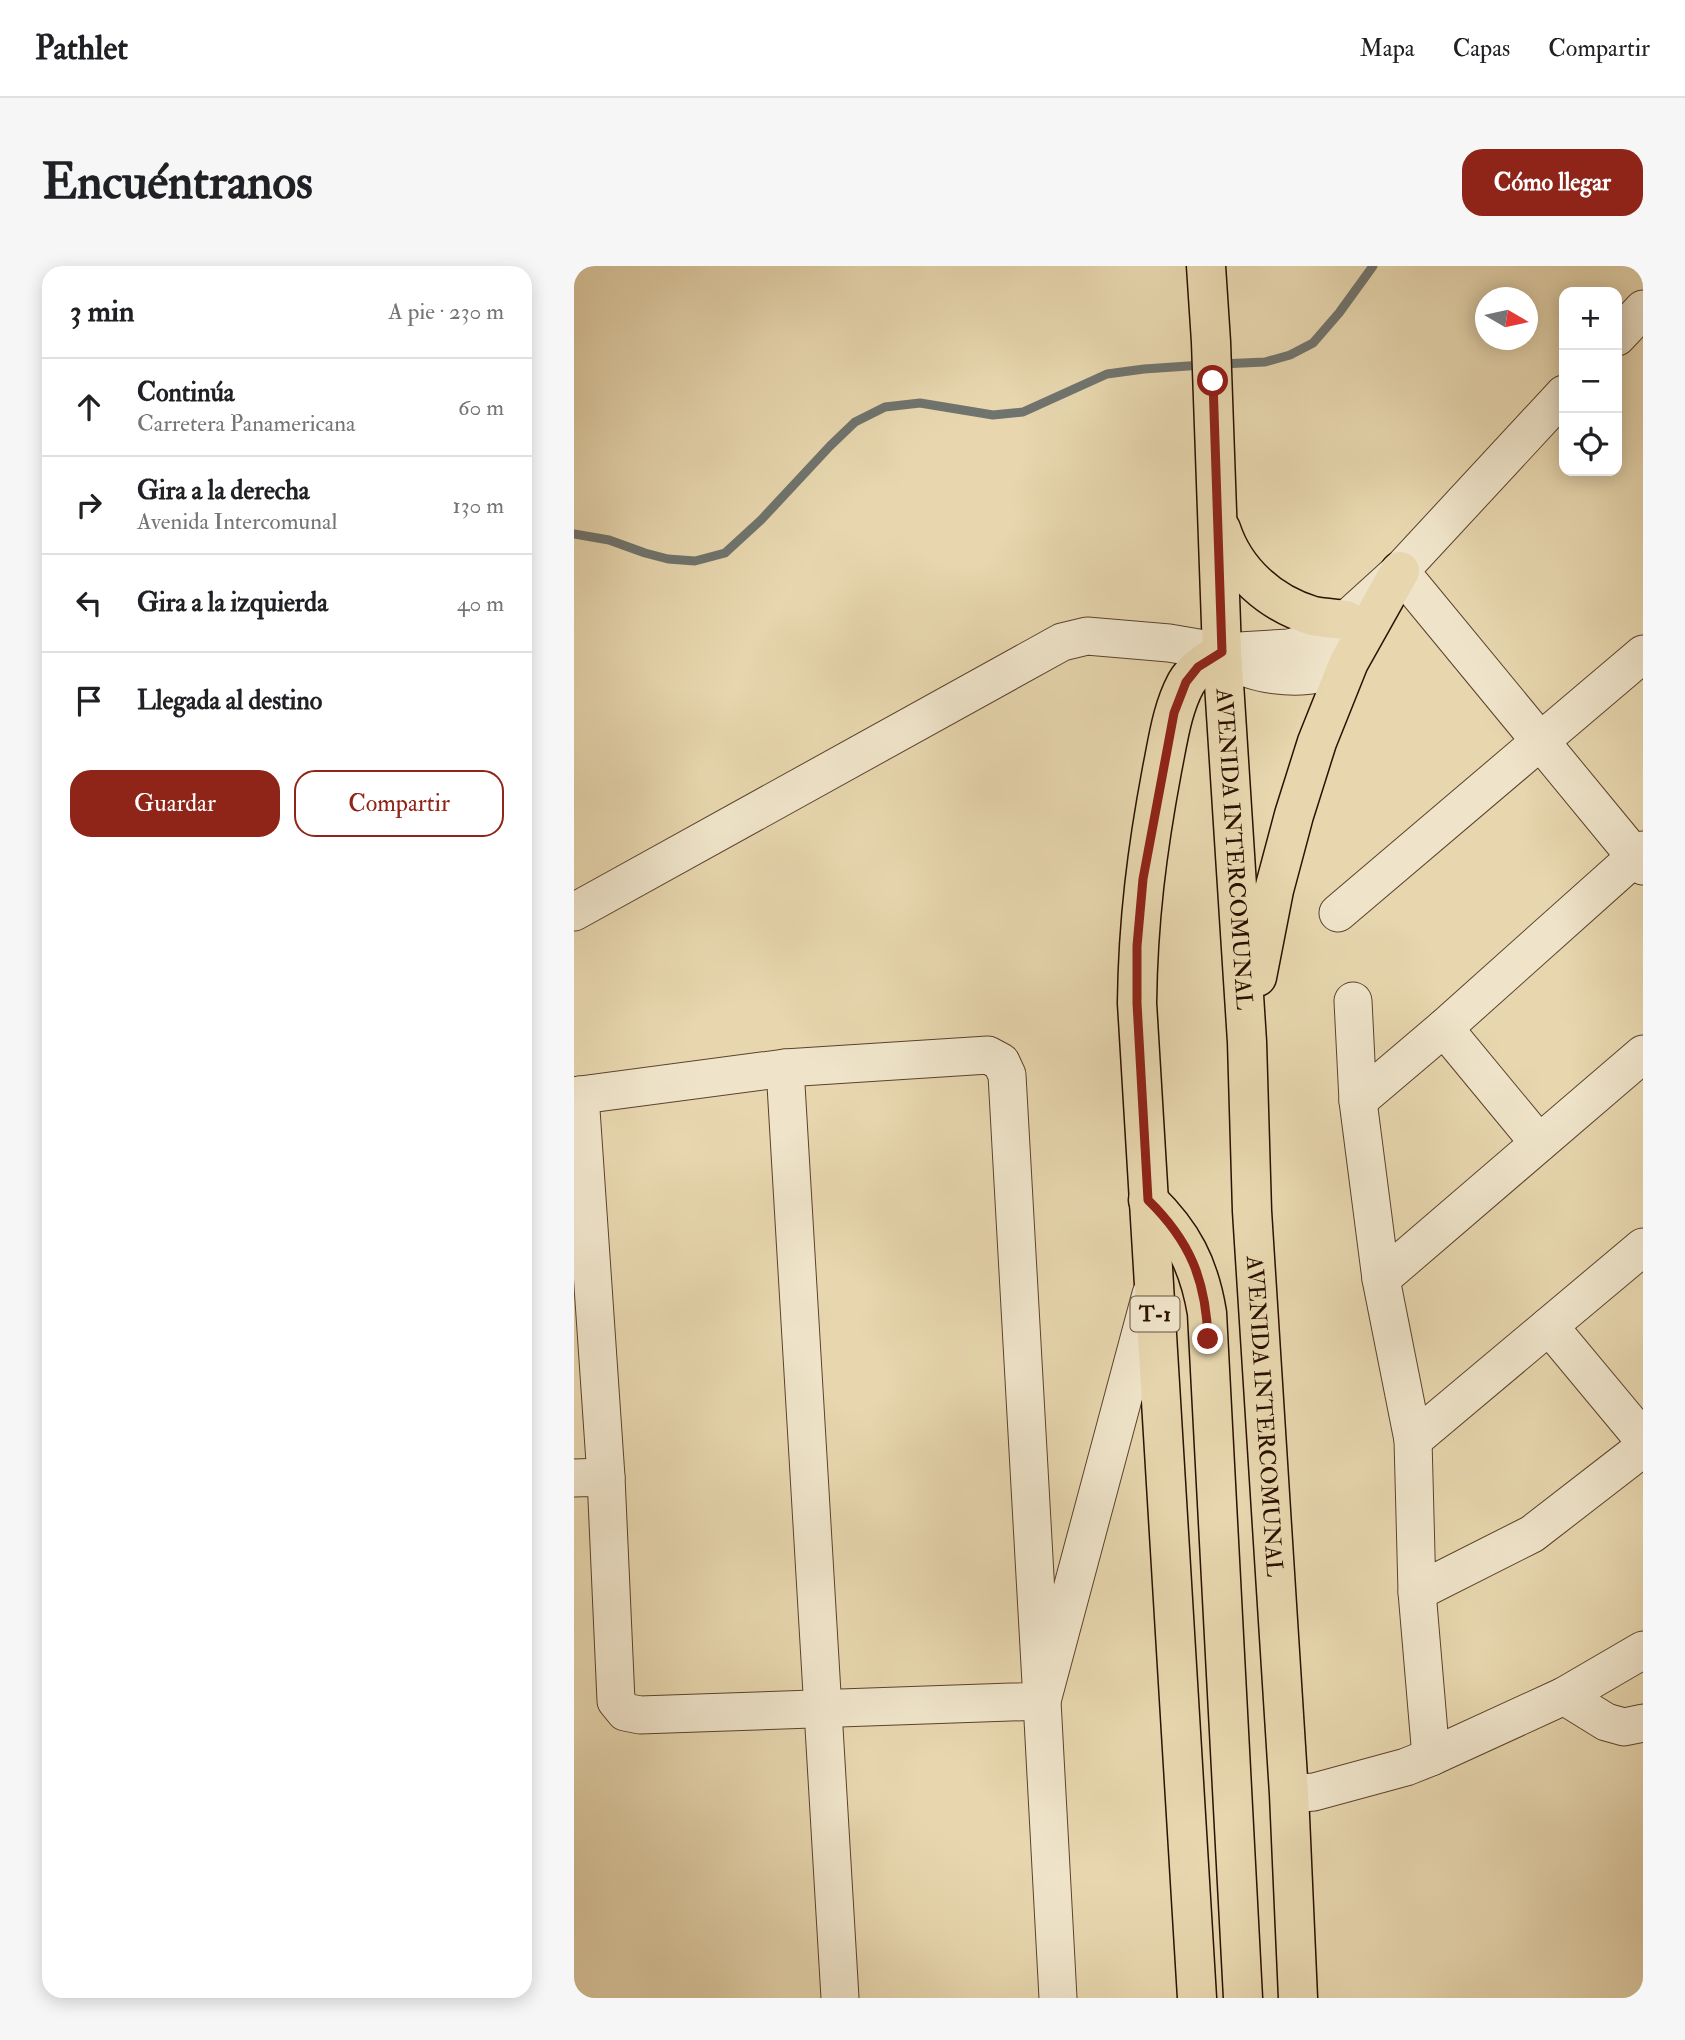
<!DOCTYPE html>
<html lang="es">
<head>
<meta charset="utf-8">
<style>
	:root { --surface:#fff; --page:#f6f6f6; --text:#202124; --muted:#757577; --line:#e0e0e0; --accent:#8f2418 }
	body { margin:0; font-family:"IM FELL Double Pica",serif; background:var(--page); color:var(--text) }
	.controls { position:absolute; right:21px; top:21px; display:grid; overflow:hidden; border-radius:14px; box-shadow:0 4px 18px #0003 }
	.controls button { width:63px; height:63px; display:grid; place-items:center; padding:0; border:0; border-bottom:2px solid var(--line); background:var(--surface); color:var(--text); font:35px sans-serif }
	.compass { position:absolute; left:901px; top:21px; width:63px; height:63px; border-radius:50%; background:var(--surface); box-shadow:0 4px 18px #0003; rotate:99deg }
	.stop { position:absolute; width:21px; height:21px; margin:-16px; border:5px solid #8f2418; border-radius:50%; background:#fff }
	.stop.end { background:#8f2418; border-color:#fff; box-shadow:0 2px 7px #0008 }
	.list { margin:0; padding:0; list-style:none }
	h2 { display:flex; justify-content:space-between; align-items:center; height:91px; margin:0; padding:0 28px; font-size:30px }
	h2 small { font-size:23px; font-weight:400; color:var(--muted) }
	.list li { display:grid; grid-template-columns:46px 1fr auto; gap:21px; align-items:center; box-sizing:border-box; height:98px; padding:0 28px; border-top:2px solid var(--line) }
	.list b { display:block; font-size:26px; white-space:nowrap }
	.list p { margin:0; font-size:23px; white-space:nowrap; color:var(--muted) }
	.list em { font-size:23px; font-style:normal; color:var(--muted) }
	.actions { display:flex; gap:14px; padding:21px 28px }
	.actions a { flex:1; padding:16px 0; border:2px solid var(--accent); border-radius:21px; text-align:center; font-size:24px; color:var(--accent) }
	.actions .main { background:var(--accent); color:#fff }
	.icon { flex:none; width:38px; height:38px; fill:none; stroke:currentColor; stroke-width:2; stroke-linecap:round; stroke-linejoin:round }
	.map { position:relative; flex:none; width:1069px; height:1732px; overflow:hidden; border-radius:21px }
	header { display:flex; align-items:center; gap:42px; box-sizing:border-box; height:98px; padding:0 35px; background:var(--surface); border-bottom:2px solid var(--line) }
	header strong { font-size:33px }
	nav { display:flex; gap:38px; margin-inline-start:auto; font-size:24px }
	.intro { display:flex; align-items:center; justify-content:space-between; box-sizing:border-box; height:168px; padding:0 42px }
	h1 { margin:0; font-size:49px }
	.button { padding:18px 32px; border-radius:21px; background:var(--accent); color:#fff; font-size:24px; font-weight:700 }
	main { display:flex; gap:42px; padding:0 42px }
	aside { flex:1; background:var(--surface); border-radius:21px; box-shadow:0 4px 18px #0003 }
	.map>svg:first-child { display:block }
</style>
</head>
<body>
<header>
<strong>Pathlet</strong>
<nav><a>Mapa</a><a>Capas</a><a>Compartir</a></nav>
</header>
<div class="intro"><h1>Encuéntranos</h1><a class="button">Cómo llegar</a></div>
<main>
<aside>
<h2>3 min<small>A pie · 230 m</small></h2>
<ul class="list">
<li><svg class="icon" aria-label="ahead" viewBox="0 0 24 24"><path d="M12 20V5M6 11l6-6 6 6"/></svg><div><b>Continúa</b><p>Carretera Panamericana</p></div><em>60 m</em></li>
<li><svg class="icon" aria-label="right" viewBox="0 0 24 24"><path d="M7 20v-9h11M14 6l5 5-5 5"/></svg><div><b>Gira a la derecha</b><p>Avenida Intercomunal</p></div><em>130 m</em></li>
<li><svg class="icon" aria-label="left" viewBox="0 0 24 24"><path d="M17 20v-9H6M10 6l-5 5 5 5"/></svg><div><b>Gira a la izquierda</b></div><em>40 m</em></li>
<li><svg class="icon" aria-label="arrive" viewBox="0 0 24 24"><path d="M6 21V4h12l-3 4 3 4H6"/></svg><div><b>Llegada al destino</b></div></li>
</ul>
<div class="actions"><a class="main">Guardar</a><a>Compartir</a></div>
</aside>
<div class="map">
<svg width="1069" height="1732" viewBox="0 0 1069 1732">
	<rect width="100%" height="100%" fill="#e7d6ae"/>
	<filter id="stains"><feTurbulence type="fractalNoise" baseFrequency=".00286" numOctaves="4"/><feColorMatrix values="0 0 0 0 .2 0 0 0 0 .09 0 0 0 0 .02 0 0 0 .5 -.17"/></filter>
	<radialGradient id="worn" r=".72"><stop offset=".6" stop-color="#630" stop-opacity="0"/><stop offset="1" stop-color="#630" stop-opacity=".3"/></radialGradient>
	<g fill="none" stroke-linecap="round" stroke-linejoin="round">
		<g stroke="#70746e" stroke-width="9">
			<polyline points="646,98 691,96 716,89 739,77 765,47 799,0"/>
			<polyline points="0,268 35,274 71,287 94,293 121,295 151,287 187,254 256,180 281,156 311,141 346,137 419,149 449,146 533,108 570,103 629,99"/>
		</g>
		<defs>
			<g id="minor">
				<polyline points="1043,71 1069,43"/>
				<polyline points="826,305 1069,600"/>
				<path d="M660 395C677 409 721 413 742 408 753 405 764 400 775 396"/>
				<polyline points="0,646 488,376 513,370 595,377 648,386 715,382 734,377 753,368 772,354 826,305 990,128"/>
				<polyline points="764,647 1069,388"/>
				<polyline points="779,735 784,835 807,1013 839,1174 843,1326 958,1268 1069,1182"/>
				<polyline points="870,762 965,877"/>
				<polyline points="211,802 266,1732"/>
				<polyline points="6,829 32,1211"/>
				<polyline points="0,830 211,802 414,789 427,796 433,809 468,1435 66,1449 51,1446 42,1435 32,1211 0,1212"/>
				<polyline points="784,835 870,762 1069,584"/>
				<polyline points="807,1013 1069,788"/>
				<polyline points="975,1060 1069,1173"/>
				<polyline points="839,1174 1069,981"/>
				<polyline points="843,1326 857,1491"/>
				<polyline points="990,1430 1032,1456 1050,1461 1069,1457"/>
				<polyline points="715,1528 740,1526 832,1501 857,1491 990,1430 1069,1384"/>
				<polyline points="484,1732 468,1435 577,1028"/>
			</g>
			<g id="major">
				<path id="s1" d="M632 0 637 76 648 386 673 776 678 945 715 1528 724 1732"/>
				<path d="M647 263C661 306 696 337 739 350 750 352 761 353 772 354"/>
				<polyline points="683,711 700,624 720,549 743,476 775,396 826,305"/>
				<path d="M574 934C609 968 625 999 633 1047L669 1732"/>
				<path d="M623 1732 563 737C564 655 573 584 588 504 594 474 598 443 612 417 621 402 634 395 648 386"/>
			</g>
		</defs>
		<use href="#minor" stroke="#5b422c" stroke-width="39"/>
		<use href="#major" stroke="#2c1000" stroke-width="41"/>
		<use href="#minor" stroke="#efe4ca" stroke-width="37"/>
		<use href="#major" stroke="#e7d6ae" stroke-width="38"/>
	</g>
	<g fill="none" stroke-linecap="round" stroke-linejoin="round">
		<path stroke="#8f2418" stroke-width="9" d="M634 1073C632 1014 616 975 574 934L563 737V680L569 613 600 447 612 416 624 401 648 386 639 115"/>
	</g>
	<g text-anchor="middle" stroke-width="5" stroke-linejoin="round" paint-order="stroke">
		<rect fill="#efe4ca" stroke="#66503d" stroke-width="2" x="556.5" y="1030.5" width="49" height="35" rx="5"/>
		<g font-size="21" font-weight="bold" fill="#2c1000">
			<text x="581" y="1055">T-1</text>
		</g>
		<g font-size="23" fill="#2c1000" stroke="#efe4ca">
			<text dy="8" stroke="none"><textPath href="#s1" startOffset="584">AVENIDA INTERCOMUNAL</textPath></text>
			<text dy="8" stroke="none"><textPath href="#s1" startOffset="1152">AVENIDA INTERCOMUNAL</textPath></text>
		</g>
	</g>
	<rect width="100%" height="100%" filter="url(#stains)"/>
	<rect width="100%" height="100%" fill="url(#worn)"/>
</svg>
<div class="controls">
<button>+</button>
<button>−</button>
<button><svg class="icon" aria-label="locate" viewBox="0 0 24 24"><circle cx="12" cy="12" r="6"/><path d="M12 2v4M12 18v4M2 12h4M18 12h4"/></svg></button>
</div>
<svg class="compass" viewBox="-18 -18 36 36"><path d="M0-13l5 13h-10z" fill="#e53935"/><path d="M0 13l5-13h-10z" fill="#757577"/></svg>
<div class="stop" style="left:639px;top:115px"></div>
<div class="stop end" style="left:634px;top:1073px"></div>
</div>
</main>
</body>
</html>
